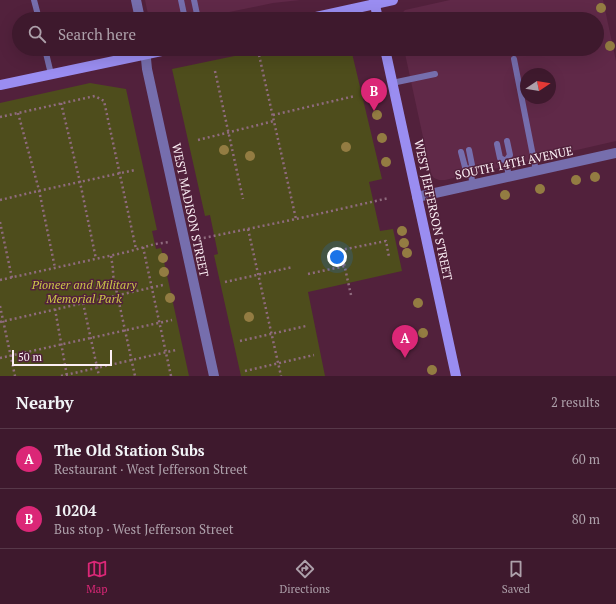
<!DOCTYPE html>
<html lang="en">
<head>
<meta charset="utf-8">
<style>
	:root { --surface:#3e192d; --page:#492639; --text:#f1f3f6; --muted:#ada0aa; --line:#573849; --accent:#db2777 }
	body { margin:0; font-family:"PT Serif",serif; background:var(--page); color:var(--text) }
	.compass { position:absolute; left:520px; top:68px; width:36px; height:36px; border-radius:50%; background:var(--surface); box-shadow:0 4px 16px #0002; rotate:78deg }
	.scale { position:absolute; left:12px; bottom:10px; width:100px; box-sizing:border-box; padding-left:4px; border:2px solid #fceff5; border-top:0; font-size:11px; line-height:14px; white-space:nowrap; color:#fceff5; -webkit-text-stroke:3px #52213c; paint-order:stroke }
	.you { position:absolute; left:337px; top:257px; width:14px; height:14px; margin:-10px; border:3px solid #fff; border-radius:50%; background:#1a73e8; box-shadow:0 0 0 6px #1a73e833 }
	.badge { display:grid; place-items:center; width:26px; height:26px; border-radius:50%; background:var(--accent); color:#fff; font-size:13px; font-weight:700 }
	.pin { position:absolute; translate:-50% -33px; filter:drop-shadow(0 1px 2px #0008) }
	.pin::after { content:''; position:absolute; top:21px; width:14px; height:12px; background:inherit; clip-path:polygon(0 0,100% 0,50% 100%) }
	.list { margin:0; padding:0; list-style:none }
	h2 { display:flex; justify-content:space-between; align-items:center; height:52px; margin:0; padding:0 16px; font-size:17px }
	h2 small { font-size:13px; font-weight:400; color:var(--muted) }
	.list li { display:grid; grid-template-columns:26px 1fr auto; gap:12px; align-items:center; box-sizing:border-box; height:60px; padding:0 16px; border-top:1px solid var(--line) }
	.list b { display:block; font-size:15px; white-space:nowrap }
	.list p { margin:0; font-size:13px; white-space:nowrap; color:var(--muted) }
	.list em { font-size:13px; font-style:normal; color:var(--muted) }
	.icon { flex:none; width:22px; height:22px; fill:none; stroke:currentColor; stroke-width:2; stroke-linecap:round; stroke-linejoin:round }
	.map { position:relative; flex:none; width:616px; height:376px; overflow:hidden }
	.search { position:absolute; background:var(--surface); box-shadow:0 4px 16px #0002; left:12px; right:12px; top:12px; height:44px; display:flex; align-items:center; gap:10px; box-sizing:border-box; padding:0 14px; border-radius:22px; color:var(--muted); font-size:15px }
	.sheet { height:172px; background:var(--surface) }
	nav { display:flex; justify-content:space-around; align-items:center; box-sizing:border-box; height:56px; border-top:1px solid var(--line); background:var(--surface); font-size:11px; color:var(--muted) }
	nav a { display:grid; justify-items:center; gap:2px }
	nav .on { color:var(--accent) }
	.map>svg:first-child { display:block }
</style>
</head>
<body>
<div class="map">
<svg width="616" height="376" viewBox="0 0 616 376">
	<rect width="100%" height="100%" fill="#52213c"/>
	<g fill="#602948" fill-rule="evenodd">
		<polygon points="145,0 300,0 273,3 210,16 203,19 149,19"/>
		<path d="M450 0H603L616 61V141L445 180H439L434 178 431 174 404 49H597V19H399V16L405 10ZM526 74H550V98H526Z"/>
	</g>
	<g fill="#4e4d1c">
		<polygon points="268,49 351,49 382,179 369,182 380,231 393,229 402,271 308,292 325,376 241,376 214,255 218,254 210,215 205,216 172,69"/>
		<polygon points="90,83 126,89 157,230 152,231 156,249 161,248 189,376 0,376 0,103"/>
	</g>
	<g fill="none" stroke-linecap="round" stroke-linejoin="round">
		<g stroke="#8f6b7e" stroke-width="2.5" stroke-dasharray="2 3" stroke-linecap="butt">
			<polyline points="259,55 296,219"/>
			<polyline points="215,71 243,199"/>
			<polyline points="61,103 80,182 96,259"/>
			<polyline points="18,113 39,190 55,268"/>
			<polyline points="273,115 355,96"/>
			<polyline points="0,117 95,96 104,101 136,249"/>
			<polyline points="198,140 274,121"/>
			<polyline points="0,200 38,191 135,170"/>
			<polyline points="0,222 12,278"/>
			<polyline points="248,229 281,376"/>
			<polyline points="194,240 296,219 389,198"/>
			<polyline points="143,247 171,376"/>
			<polyline points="111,256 113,269 113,275 135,376"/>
			<polyline points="308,274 345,266"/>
			<polyline points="0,280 127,252 155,244 170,242"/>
			<polyline points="225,282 293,267"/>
			<polyline points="351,295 341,250 386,241 389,257"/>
			<polyline points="83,303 99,376"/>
			<polyline points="0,306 15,376"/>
			<polyline points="55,309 67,376"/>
			<polyline points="0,322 163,285"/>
			<polyline points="240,341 306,326"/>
			<polyline points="0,358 172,320"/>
			<polyline points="245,371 314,355"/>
			<polyline points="61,376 176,350"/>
		</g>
		<g stroke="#766ead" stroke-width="6">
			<polyline points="34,0 39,19"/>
			<polyline points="181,0 185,19"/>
			<polyline points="194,0 198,19"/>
			<polyline points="45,49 51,74"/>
			<polyline points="514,59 536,171"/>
			<polyline points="392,83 435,74"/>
			<polyline points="507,141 510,155 506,161 509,177"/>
			<polyline points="497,144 500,158 506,161"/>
			<polyline points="469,150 472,165 470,170 473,185"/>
			<polyline points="461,152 465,167 470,170"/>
		</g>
		<g stroke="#766ead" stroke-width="10">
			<polyline points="136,0 140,19"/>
			<polyline points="145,49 147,69 214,376"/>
			<polyline points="417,197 616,153"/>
		</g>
		<g stroke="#9a8df1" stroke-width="10">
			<polyline points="374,0 378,19"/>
			<polyline points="307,19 393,0"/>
			<polyline points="385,49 456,376"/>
			<polyline points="0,85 171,49"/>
		</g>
	</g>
	<g fill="#937c42">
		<circle cx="601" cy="8" r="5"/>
		<circle cx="610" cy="46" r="5"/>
		<circle cx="372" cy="90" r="5"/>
		<circle cx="377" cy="115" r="5"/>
		<circle cx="382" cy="138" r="5"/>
		<circle cx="346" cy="147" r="5"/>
		<circle cx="224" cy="150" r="5"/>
		<circle cx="250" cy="156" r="5"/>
		<circle cx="386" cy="162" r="5"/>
		<circle cx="595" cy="177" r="5"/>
		<circle cx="576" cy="180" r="5"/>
		<circle cx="540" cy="189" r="5"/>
		<circle cx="505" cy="195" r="5"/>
		<circle cx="402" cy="231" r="5"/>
		<circle cx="404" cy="243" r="5"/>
		<circle cx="407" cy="253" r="5"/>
		<circle cx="163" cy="258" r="5"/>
		<circle cx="164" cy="272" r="5"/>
		<circle cx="170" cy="298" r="5"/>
		<circle cx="418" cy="303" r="5"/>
		<circle cx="249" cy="317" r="5"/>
		<circle cx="423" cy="333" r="5"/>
		<circle cx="432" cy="370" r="5"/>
	</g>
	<g text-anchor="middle" stroke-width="3" stroke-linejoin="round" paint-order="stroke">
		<g font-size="12" fill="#fceff5" stroke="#52213c">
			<text transform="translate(514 163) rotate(-12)" y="4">SOUTH 14TH AVENUE</text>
			<text transform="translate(190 210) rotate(78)" y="4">WEST MADISON STREET</text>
			<text transform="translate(433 210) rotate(78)" y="4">WEST JEFFERSON STREET</text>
		</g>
		<g font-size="12" font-style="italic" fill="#c9c647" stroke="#52213c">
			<text x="84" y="289">Pioneer and Military<tspan x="84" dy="14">Memorial Park</tspan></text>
		</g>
	</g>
</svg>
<svg class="compass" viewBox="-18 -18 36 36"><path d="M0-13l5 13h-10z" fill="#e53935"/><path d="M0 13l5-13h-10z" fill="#ada0aa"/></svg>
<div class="scale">50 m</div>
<div class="you"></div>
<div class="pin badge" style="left:405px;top:358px">A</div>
<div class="pin badge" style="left:374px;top:111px">B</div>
<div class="search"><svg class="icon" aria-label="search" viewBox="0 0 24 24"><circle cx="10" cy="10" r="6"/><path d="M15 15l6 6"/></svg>Search here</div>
</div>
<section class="sheet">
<h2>Nearby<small>2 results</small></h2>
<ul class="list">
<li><span class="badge">A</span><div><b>The Old Station Subs</b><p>Restaurant · West Jefferson Street</p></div><em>60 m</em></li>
<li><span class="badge">B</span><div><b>10204</b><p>Bus stop · West Jefferson Street</p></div><em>80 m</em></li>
</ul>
</section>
<nav>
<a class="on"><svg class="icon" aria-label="map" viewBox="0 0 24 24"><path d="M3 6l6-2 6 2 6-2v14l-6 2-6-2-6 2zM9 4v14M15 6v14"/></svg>Map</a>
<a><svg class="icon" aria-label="directions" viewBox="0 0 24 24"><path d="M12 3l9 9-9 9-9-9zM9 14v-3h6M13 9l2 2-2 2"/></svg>Directions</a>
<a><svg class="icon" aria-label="saved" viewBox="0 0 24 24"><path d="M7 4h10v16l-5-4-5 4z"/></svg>Saved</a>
</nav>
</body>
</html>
